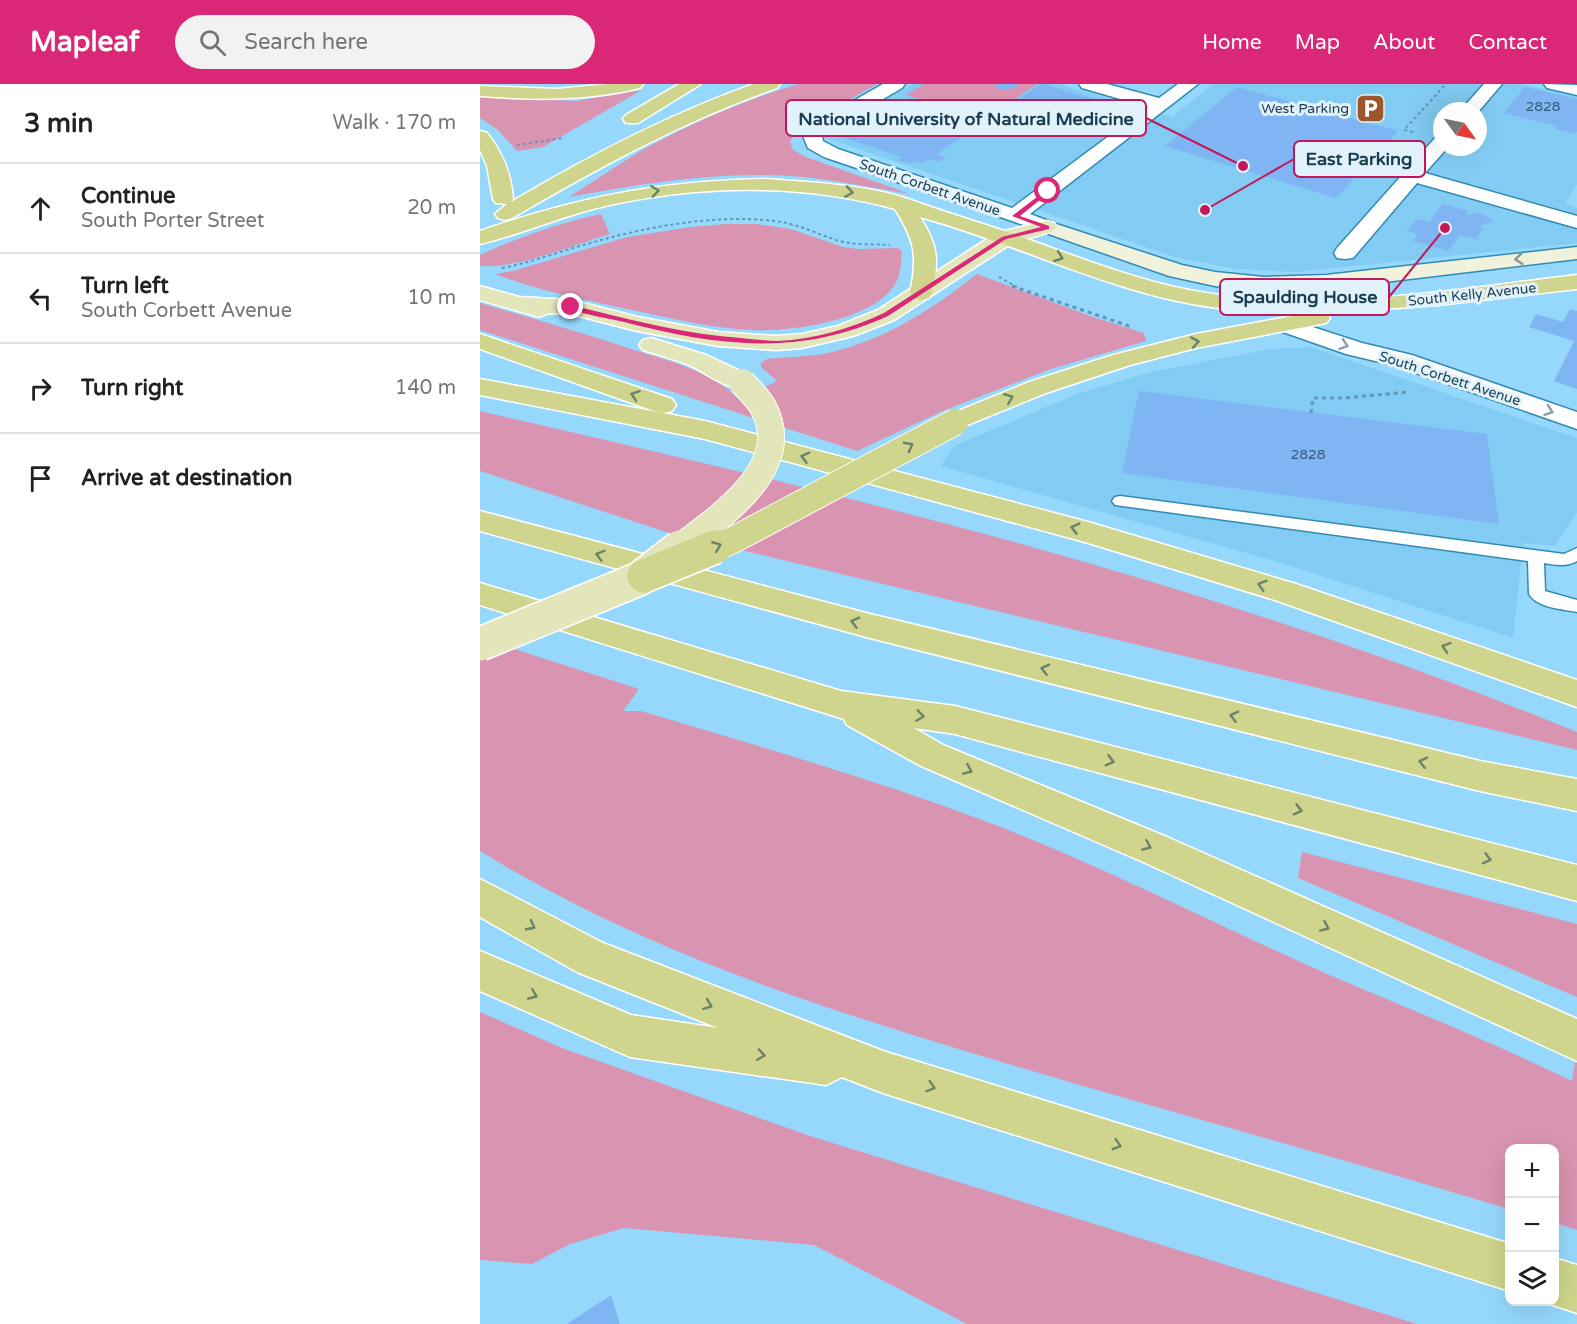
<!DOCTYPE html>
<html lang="en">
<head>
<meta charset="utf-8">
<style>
	:root { --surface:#fff; --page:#f2f2f2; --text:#202124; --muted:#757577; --line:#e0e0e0; --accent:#db2777 }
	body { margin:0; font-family:"Varela Round",sans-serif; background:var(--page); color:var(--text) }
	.controls { position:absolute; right:18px; bottom:18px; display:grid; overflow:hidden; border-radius:12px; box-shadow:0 6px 24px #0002 }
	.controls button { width:54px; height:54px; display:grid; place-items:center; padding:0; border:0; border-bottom:2px solid var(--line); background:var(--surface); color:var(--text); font:30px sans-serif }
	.compass { position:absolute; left:953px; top:18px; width:54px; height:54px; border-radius:50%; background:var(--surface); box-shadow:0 6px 24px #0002; rotate:123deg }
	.stop { position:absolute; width:18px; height:18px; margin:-14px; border:4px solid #db2777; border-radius:50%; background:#fff }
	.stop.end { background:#db2777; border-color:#fff; box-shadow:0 2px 6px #0008 }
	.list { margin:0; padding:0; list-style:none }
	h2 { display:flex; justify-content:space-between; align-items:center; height:78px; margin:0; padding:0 24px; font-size:26px }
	h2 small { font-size:20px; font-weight:400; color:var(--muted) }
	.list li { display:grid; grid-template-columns:39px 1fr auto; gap:18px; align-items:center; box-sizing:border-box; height:90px; padding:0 24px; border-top:2px solid var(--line) }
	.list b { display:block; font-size:22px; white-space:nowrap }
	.list p { margin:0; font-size:20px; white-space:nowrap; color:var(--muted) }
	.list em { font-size:20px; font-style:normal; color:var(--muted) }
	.icon { flex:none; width:33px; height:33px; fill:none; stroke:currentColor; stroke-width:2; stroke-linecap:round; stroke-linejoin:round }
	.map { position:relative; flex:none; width:1097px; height:1240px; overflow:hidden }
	header { display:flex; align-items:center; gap:36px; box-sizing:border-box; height:84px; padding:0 30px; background:var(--accent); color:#fff }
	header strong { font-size:28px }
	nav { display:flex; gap:33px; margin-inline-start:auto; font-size:21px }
	.search { width:420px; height:54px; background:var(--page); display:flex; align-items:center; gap:15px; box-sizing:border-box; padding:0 21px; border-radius:33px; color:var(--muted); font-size:22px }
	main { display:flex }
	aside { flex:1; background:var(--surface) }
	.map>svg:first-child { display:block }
</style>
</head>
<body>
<header>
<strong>Mapleaf</strong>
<div class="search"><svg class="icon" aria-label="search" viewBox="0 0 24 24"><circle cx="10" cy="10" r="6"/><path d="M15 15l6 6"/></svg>Search here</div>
<nav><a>Home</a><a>Map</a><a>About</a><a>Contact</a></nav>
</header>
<main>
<aside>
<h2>3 min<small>Walk · 170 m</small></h2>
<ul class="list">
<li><svg class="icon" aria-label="ahead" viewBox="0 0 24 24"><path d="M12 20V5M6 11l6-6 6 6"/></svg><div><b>Continue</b><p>South Porter Street</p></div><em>20 m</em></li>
<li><svg class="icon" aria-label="left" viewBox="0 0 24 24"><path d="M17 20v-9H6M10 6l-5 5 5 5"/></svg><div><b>Turn left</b><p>South Corbett Avenue</p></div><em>10 m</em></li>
<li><svg class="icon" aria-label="right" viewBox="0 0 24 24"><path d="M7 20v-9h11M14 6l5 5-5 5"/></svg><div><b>Turn right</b></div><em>140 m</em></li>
<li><svg class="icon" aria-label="arrive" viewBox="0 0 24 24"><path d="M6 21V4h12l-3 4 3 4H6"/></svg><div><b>Arrive at destination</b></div></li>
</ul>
</aside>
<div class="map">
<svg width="1097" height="1240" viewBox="0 0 1097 1240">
	<rect width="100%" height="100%" fill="#95d8fc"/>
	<g fill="#82cbf2" fill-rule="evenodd">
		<path d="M433 0H578L692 33 733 0H1042L1097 13V100L1085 120 1097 124V159L816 188 756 185 695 173 343 53ZM962 27H998V63H962Z"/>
		<polygon points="830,263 1097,354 1097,428 1075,462 1043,459 1033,554 805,480 461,382 474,362 597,310 671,288 791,265"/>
	</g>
	<g fill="#d994b2">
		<path d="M318 0H397L322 43 313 52 310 58 313 66 326 73 430 110C400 105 370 99 340 95 256 84 172 98 89 113 115 97 141 78 168 63 216 37 266 16 318 0Z"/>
		<polygon points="444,0 557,0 504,36 426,11"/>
		<polygon points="162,6 63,63 37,67 18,46 0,34 0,13 96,17"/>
		<path d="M121 130 130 150C90 162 41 184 0 182V171C39 153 79 139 121 130Z"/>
		<path d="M245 140H276L311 145 363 163 378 165 418 164 422 167C421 179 421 192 414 202 388 240 298 250 256 245 221 242 186 233 152 226 106 216 59 207 15 190L33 187 147 153 211 143Z"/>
		<path d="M497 190 613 233 664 249 666 257 571 285 465 326 377 367 0 246V219C50 234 101 248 151 265 189 277 230 286 259 315L297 297 281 283V279L287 275C305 273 325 273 343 270 404 257 448 228 497 190Z"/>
		<path d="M0 327C129 357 258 386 386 419 625 479 868 554 1097 648V666L186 448 0 387Z"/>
		<path d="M0 554 159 605 143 627H161C275 661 390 694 502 736 620 780 732 839 847 890 929 925 1012 958 1092 997L1097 967V1146L1075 1139 1074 1064H1030L1029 1125C854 1072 677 1025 502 972 328 920 155 863 0 767Z"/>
		<polygon points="822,768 1097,840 1097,913 818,794"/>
		<polygon points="0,928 82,964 327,1051 937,1240 487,1240 334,1161 144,1144 90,1160 52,1180 0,1176"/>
	</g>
	<g fill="#7fb5f2">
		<polygon points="516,0 538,0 538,3 523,6 517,4"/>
		<polygon points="561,0 562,0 647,24 622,43 587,33 592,30 571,24 567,27 534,18"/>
		<polygon points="757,3 918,47 856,114 685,62"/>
		<polygon points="1045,3 1097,15 1097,47 1095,50 1075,45 1077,42 1024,29"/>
		<polygon points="420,15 502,40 456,70 466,74 459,78 449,75 442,80 434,77 430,80 417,76 422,73 358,52"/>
		<polygon points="963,120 988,127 985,130 989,131 999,128 1014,137 998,143 1003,144 996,155 980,151 968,167 933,157 938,150 927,147 936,135 949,138"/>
		<polygon points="1090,225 1097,227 1097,305 1074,297 1094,257 1049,243 1056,230 1083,238"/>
		<polygon points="659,307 1007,350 1019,440 642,389"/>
		<polygon points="131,1211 140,1240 87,1240"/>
	</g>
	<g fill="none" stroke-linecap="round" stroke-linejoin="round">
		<defs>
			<path id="lane" d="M640 412 1084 470 1097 464V477C1086 483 1076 481 1064 479L1065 507 1097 516V528C1083 525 1057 524 1049 510L1048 477 635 421 632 417 635 413Z"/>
			<g id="street">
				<polygon points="403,0 425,0 422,4 345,49 342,52 343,57 358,65 532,124 668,23 602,4 599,0 627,0 679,14 698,0 718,0 550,130 574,139 577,143 574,147 567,149 344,73 328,64 323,52 331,41"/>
				<polygon points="1004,0 1022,0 998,28 980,27"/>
				<polygon points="1064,0 1097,1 1097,11 1067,4"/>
				<polygon points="962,52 962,63 968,63 945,89 1097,132 1097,144 937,99 873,174 865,175 857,174 854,169 857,164 955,54"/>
				<polygon points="808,235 882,259 932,271 1097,328 1097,345 916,282 866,270 800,247 796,242 800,237"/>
			</g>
			<polygon id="secondary" points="567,137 702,181 735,188 784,193 846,191 1097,163 1097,175 846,205 784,207 735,202 689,192 560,147 557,143 560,139"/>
			<g id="primary">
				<polygon points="567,137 574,139 577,143 574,147 532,159 414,236 373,252 322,264 296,266 238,262 157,247 91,230 69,229 59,233 0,216 0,202 39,213 91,216 158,233 238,248 296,252 322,250 358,242 398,226 516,149"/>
				<path d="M171 254 226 271 271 292 274 298 271 304C249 309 228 289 209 281 194 275 178 271 163 266L159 261 163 256Z"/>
			</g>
			<g id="highway">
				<path d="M128 0H163L160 4C107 17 54 16 0 12V2L77 5Z"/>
				<polygon points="199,0 221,0 158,39 146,39 143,35 146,31"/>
				<path d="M274 0H300L297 4C203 37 118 84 32 134L25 136 18 134 15 130 27 120 16 119 13 115 7 82 0 66V47L7 49C23 69 31 89 33 115L31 118C109 72 189 30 274 0Z"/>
				<path d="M285 95C328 98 389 101 428 115 466 129 506 140 544 154 598 173 652 195 709 206 836 231 970 206 1097 191V205L958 221 846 229 850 234 846 239 716 264 650 281 566 309 475 346 466 344 462 338 466 332 549 298 633 271 716 250 828 229C773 230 718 224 665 209 589 188 517 154 440 133 458 161 459 176 452 209L449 214 441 216 433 214 430 209C438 172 435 157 415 125 319 98 210 101 113 125 75 135 38 151 0 160V147C99 113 180 97 285 95Z"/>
				<polygon points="0,250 192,315 196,321 192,327 183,329 174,327 0,265"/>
				<polygon points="0,295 225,337 608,438 816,500 1097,596 1097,623 795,516 605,458 225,355 0,311"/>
				<polygon points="0,427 390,530 1000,677 1097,695 1097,727 1000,707 390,554 0,447"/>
				<polygon points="0,499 361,607 475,622 1097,781 1097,817 475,650 434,644 463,661 687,753 1097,935 1097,977 661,777 439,681 367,641 364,635 0,521"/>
				<polygon points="0,795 123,859 403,967 1030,1160 1030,1207 403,1009 362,993 346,1001 150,973 0,907 0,867 151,931 238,944 97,888 0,833"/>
				<polygon points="1074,1174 1097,1181 1097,1229 1064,1218 1074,1218"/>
			</g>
		</defs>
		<use href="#lane" stroke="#308bb4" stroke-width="3"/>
		<use href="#street" stroke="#308bb4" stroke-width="3"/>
		<use href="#secondary" stroke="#308bb4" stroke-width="3"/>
		<use href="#primary" stroke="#fff" stroke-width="3"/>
		<use href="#highway" stroke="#fff" stroke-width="3"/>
		<g stroke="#6197b4" stroke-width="2" stroke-dasharray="3 3" stroke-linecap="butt">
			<polyline points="933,48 924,46 966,0"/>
			<polyline points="37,61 83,54"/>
			<path d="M22 184C54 178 83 166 114 158 171 142 236 130 295 137 322 140 345 155 369 159 382 161 397 160 410 161"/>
			<polyline points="519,193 537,203"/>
		</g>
		<g stroke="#6197b4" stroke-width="3" stroke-dasharray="4 4" stroke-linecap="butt">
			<polyline points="532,202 652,243"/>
			<polyline points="831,329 833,314 864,314 927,308"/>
		</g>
		<use href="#lane" fill="#fff" fill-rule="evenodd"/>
		<use href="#street" fill="#fff" fill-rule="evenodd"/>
		<use href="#secondary" fill="#f1f2dc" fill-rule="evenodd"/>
		<use href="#primary" fill="#e2e6ba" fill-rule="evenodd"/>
		<use href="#highway" fill="#cfd58c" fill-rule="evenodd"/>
		<defs>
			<path id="primary-bridge-far1" d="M198 465C239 433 316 384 283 323 278 314 269 306 262 298"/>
			<polyline id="primary-bridge" points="0,560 159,495 200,463"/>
			<polyline id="highway-bridge-far1" points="232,465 253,456 475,338"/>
			<polyline id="highway-bridge" points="164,492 235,463"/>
		</defs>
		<use href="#primary-bridge-far1" stroke="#fff" stroke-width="28" stroke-linecap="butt"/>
		<use href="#primary-bridge" stroke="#fff" stroke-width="36" stroke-linecap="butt"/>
		<use href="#highway-bridge-far1" stroke="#fff" stroke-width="28" stroke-linecap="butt"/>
		<use href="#highway-bridge" stroke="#fff" stroke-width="36" stroke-linecap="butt"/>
		<use href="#primary-bridge-far1" stroke="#e2e6ba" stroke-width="26"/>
		<use href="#primary-bridge" stroke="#e2e6ba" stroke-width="33"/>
		<use href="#highway-bridge-far1" stroke="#cfd58c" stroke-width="26"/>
		<use href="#highway-bridge" stroke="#cfd58c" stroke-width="33"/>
	</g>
	<defs><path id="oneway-chevron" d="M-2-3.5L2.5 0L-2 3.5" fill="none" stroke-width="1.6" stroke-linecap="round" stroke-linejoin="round" transform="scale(1.5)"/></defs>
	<g stroke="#6b826b">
		<use href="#oneway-chevron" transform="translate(175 107) rotate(-8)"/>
		<use href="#oneway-chevron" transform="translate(369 108) rotate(9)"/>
		<use href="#oneway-chevron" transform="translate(579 173) rotate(20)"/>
		<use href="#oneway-chevron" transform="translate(715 258) rotate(-10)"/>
		<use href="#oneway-chevron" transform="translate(155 311) rotate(-161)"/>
		<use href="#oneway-chevron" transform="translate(529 314) rotate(-22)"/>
		<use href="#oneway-chevron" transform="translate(429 362) rotate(-28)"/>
		<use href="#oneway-chevron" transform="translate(325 373) rotate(-165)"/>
		<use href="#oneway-chevron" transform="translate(595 444) rotate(-165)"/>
		<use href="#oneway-chevron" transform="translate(237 462) rotate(-22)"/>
		<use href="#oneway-chevron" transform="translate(120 471) rotate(-164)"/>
		<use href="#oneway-chevron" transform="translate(782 501) rotate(-163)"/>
		<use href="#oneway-chevron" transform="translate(375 538) rotate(-165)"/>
		<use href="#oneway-chevron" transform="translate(966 563) rotate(-161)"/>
		<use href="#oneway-chevron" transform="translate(565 585) rotate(-166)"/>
		<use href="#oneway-chevron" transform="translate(440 632) rotate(8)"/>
		<use href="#oneway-chevron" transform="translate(754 632) rotate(-166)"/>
		<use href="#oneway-chevron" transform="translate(630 677) rotate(15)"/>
		<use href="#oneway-chevron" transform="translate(943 678) rotate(-166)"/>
		<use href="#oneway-chevron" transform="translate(488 686) rotate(23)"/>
		<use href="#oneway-chevron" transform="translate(818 726) rotate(15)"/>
		<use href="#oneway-chevron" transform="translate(667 762) rotate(23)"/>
		<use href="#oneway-chevron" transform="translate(1007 775) rotate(15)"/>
		<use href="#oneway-chevron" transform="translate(51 842) rotate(28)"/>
		<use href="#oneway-chevron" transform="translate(845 843) rotate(24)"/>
		<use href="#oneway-chevron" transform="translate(53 911) rotate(23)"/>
		<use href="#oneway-chevron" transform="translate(228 921) rotate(21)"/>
		<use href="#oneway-chevron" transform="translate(281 971) rotate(8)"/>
		<use href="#oneway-chevron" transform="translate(451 1003) rotate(17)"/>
		<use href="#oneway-chevron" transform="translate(637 1061) rotate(17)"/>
	</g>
	<use stroke="#859896" href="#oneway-chevron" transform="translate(1039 175) rotate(174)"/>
	<g stroke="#8c9ea8">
		<use href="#oneway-chevron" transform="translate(864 261) rotate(19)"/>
		<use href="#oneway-chevron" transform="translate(1069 327) rotate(19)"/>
	</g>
	<path fill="#db2777" d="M566 106 571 107 540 132 569 142V145L526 155 408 232C319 273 237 262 144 238 127 234 103 231 87 223L91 221C147 235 203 250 261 254 273 255 286 257 298 257 335 255 370 245 404 229L522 153 561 143 532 132Z"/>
	<defs>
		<symbol id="parking-square" viewBox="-11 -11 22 22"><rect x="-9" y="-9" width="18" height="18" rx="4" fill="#9b5729" stroke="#e2f2fb"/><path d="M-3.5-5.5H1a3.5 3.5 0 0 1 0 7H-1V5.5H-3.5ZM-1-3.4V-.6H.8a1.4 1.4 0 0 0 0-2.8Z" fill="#fff"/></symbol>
	</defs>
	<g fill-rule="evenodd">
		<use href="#parking-square" x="874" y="8" width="33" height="33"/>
	</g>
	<g text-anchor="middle" stroke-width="6" stroke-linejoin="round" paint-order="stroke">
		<g font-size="14" fill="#325c78">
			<text x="1063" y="27">2828</text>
			<text x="828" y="375">2828</text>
		</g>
		<g font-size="14" fill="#193e50" stroke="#e2f2fb" text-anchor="end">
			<text x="869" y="29">West Parking</text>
		</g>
		<g font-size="14" fill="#193e50" stroke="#e2f2fb">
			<text transform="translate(450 103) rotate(19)" y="5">South Corbett Avenue</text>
			<text transform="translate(992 210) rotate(-6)" y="5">South Kelly Avenue</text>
			<text transform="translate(970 294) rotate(18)" y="5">South Corbett Avenue</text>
		</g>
	</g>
	<path fill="none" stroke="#c2185b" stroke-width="2" d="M763 82L666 34M725 126L814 75M965 144L909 213"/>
	<g fill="#c2185b" stroke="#e2f2fb" stroke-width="2">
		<circle cx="763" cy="82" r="6"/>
		<circle cx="725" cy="126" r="6"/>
		<circle cx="965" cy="144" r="6"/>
	</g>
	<g fill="#e2f2fb" stroke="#c2185b" stroke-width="2">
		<rect x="306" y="16" width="360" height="36" rx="6"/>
		<rect x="814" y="57" width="131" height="36" rx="6"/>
		<rect x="740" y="195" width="169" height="36" rx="6"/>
	</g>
	<g font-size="18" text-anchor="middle" font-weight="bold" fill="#193e50">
		<text x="486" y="41">National University of Natural Medicine</text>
		<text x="879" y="81">East Parking</text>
		<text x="825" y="219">Spaulding House</text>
	</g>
</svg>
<div class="controls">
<button>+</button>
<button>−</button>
<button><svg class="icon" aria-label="layers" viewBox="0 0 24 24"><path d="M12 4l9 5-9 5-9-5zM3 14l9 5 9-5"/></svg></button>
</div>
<svg class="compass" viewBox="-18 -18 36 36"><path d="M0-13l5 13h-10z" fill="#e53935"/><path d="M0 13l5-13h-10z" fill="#757577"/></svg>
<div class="stop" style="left:568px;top:107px"></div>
<div class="stop end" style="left:91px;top:223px"></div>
</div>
</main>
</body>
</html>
